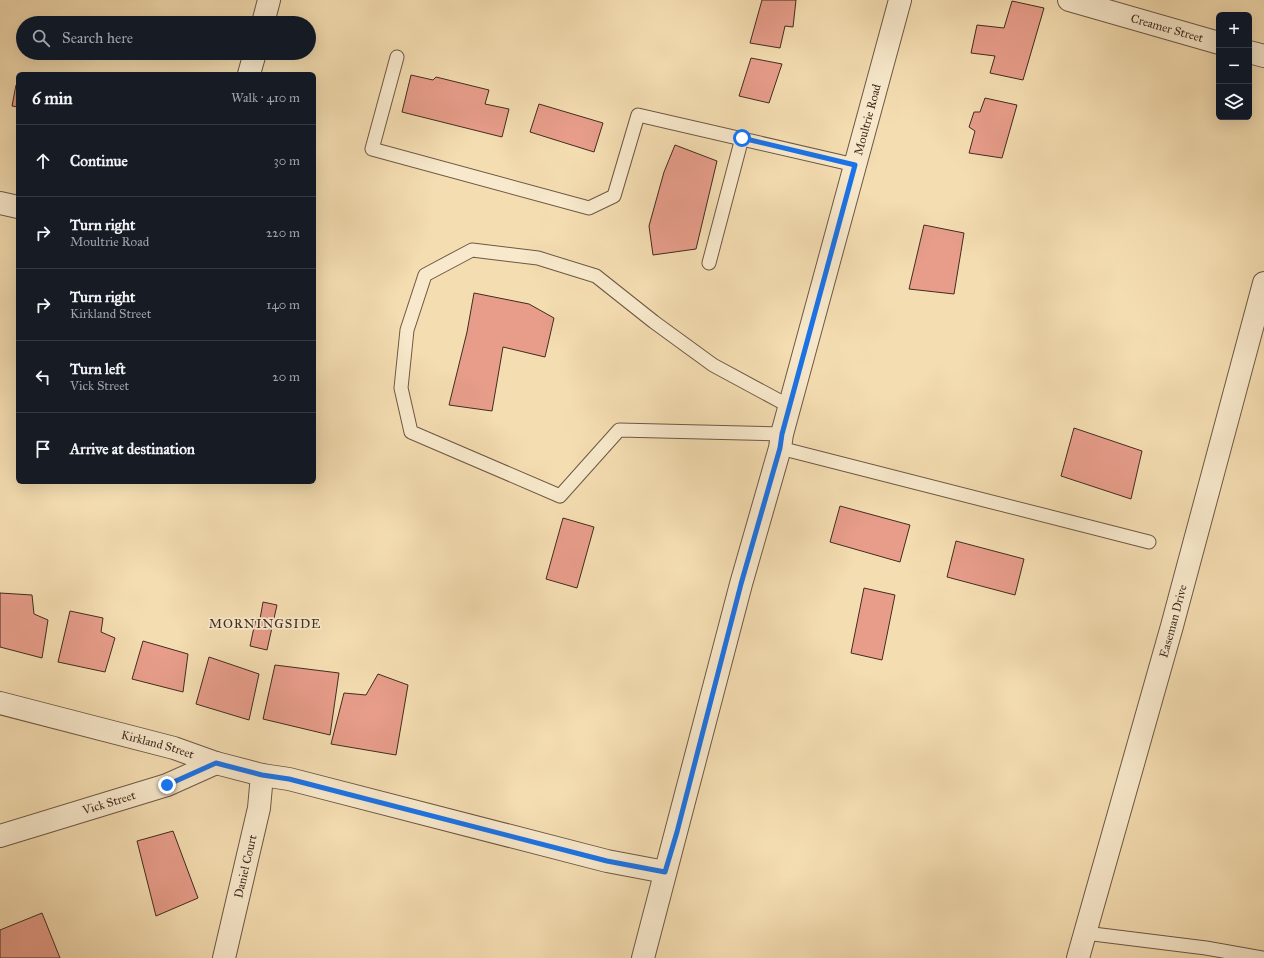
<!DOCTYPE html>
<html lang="en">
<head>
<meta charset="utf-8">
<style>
	:root { --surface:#171b24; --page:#20242c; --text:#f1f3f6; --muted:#9ea1a6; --line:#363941 }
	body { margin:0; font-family:"IM FELL Great Primer",serif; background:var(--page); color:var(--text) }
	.controls { position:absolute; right:12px; top:12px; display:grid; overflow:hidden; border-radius:6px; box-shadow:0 4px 16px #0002 }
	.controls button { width:36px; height:36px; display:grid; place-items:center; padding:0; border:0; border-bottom:1px solid var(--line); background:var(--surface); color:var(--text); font:20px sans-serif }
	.stop { position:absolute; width:12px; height:12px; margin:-9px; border:3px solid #1a73e8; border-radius:50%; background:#fff }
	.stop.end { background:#1a73e8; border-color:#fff; box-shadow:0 1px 4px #0008 }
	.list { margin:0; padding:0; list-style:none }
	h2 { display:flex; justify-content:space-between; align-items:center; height:52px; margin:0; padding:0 16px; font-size:17px }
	h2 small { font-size:13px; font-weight:400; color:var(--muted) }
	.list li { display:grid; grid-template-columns:26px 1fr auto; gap:12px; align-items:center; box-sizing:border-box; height:72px; padding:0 16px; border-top:1px solid var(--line) }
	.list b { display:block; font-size:15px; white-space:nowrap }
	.list p { margin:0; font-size:13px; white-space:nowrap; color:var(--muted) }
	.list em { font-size:13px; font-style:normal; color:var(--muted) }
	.icon { flex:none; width:22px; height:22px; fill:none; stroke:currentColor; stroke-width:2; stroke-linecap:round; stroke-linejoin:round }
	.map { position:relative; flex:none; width:1264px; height:958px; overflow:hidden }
	.search { position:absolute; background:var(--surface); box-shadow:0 4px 16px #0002; left:16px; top:16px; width:300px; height:44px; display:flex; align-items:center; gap:10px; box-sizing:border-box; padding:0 14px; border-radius:22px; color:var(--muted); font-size:15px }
	.panel { position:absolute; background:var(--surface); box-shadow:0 4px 16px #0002; left:16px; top:72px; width:300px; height:412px; border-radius:6px }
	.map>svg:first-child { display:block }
</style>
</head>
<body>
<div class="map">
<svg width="1264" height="958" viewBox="0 0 1264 958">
	<rect width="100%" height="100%" fill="#f4ddb1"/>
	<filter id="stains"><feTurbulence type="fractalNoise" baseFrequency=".005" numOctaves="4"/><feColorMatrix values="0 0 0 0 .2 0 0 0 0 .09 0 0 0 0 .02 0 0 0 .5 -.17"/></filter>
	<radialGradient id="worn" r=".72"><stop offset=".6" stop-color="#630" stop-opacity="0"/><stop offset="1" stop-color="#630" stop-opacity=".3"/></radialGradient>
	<g fill="#e79d8a" stroke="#402c1f">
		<polygon points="762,0 796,0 793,27 785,26 780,48 750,43"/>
		<polygon points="1012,1 1044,8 1023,80 990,73 995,56 971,53 977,25 1004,28"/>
		<polygon points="751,58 782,64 769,103 739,96"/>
		<polygon points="411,75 433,80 436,77 489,90 485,104 509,109 502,137 402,112"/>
		<polygon points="16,85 18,86 18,107 12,106"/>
		<polygon points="985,98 1017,105 1002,158 969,153 975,131 969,127 974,112 980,112"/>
		<polygon points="539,104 603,123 594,152 530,132"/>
		<polygon points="675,145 717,161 696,249 653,255 649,226 664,172"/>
		<polygon points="924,225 964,233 954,294 909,289"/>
		<polygon points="474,293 529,304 554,318 545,357 503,347 492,411 449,405 467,332"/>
		<polygon points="1074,428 1142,451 1131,499 1061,476"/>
		<polygon points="840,506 910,525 900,562 830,542"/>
		<polygon points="563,518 594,527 577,588 546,579"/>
		<polygon points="956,541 1024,559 1015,595 947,577"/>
		<polygon points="864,588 895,595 882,660 851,653"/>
		<polygon points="0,593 32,595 34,614 48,620 42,658 0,647"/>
		<polygon points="263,602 277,605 267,650 250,646 256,618 260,619"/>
		<polygon points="70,611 103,618 101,632 115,638 105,672 58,662"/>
		<polygon points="143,641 188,654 183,692 132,679"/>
		<polygon points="209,657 259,674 249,720 196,704"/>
		<polygon points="275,665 339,673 330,735 263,719"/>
		<polygon points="378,674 408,685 396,755 331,744 344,693 366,695"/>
		<polygon points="173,831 198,898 156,916 137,841"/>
		<polygon points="42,913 60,958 0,958 0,930"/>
	</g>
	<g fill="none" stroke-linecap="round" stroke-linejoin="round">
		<defs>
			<g id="service">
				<polyline points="397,57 372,149 589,208 614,196 638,115 855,165"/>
				<polyline points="709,263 742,138"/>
				<polyline points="782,434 619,430 560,496 411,432 401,388 407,330 425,275 472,250 538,258 596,276 654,322 713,365 789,406"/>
				<polyline points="780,448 1149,542"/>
				<polyline points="1085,933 1206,948 1262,958"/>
			</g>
			<g id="minor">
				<path id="s1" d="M1069 0 1219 43"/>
				<polyline points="263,23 269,0"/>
				<polyline points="1249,52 1264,56"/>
				<polyline points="249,74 255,53"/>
				<polyline points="0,203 18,207"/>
				<path id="s2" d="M0 703 174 748 216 763 262 775 289 779 607 861 665 872"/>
				<path id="s3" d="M0 836 167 785 216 763"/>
				<path id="s4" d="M224 958 259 808 262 775"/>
				<path id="s5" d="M1078 958 1172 626 1264 283"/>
			</g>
			<g id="tertiary">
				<path id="s6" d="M643 958 741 584 780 448 782 434 900 0"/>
			</g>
		</defs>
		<use href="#service" stroke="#6d5844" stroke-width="15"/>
		<use href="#minor" stroke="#6d5844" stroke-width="24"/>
		<use href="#tertiary" stroke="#6d5844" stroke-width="24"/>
		<use href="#service" stroke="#f8e9cc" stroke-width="13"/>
		<use href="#minor" stroke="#f8e9cc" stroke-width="22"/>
		<use href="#tertiary" stroke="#f8e9cc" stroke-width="22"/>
	</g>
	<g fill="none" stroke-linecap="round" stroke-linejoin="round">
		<polyline stroke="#1a73e8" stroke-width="5" points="167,785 216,763 262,775 289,779 607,861 665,872 677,832 741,584 780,448 782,434 855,165 742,138"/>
	</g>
	<g text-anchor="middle" stroke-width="3.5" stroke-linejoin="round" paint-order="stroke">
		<g font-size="12" fill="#402c1f" stroke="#f8e9cc">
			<text dy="4" stroke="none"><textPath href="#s1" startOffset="102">Creamer Street</textPath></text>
			<text dy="4" stroke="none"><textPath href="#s6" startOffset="868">Moultrie Road</textPath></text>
			<text dy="4" stroke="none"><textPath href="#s5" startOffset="350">Easeman Drive</textPath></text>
			<text dy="4" stroke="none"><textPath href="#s2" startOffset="163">Kirkland Street</textPath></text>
			<text dy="4" stroke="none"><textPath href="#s3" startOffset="114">Vick Street</textPath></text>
			<text dy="4" stroke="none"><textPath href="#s4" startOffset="94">Daniel Court</textPath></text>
		</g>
		<g font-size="13" letter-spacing="1" fill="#402c1f" stroke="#f8e9cc">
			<text x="265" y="628">MORNINGSIDE</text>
		</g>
	</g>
	<rect width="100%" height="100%" filter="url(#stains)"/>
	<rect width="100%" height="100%" fill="url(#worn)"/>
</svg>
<div class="controls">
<button>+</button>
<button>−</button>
<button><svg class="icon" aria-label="layers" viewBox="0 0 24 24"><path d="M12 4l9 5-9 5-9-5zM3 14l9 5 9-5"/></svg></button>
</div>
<div class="stop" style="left:742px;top:138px"></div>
<div class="stop end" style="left:167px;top:785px"></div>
<div class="search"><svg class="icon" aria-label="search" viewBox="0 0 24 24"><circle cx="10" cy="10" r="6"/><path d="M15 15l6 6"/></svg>Search here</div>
<section class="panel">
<h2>6 min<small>Walk · 410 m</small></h2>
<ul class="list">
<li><svg class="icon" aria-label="ahead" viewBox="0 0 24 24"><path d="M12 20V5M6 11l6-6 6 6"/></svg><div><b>Continue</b></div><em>30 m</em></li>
<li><svg class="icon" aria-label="right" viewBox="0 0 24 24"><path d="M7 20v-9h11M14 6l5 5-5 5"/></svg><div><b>Turn right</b><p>Moultrie Road</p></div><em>220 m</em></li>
<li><svg class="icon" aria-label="right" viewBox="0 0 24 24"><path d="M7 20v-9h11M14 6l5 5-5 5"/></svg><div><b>Turn right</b><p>Kirkland Street</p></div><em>140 m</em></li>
<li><svg class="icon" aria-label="left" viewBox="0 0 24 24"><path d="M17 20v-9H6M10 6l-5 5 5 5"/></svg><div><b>Turn left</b><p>Vick Street</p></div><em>20 m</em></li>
<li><svg class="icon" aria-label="arrive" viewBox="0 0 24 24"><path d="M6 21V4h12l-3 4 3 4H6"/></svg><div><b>Arrive at destination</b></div></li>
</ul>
</section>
</div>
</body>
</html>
